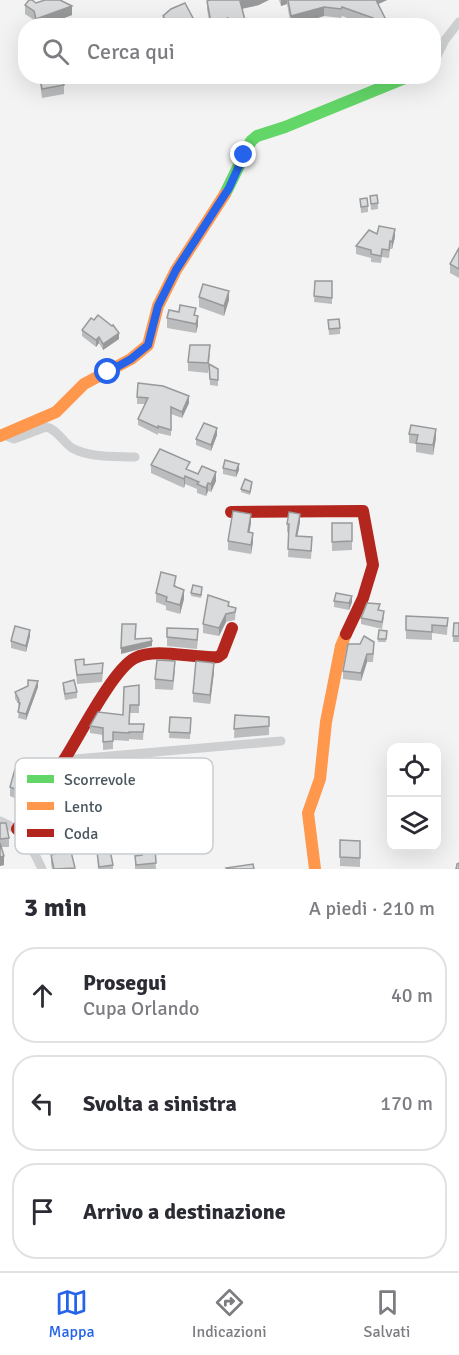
<!DOCTYPE html>
<html lang="it">
<head>
<meta charset="utf-8">
<style>
	:root { --surface:#fff; --page:#f7f7f7; --text:#2b2b33; --muted:#7c7c81; --line:#e1e1e2; --accent:#2563eb }
	body { margin:0; font-family:Signika,sans-serif; background:var(--page); color:var(--text) }
	.controls { position:absolute; right:18px; bottom:18px; display:grid; overflow:hidden; border-radius:12px; box-shadow:0 6px 24px #0002 }
	.controls button { width:54px; height:54px; display:grid; place-items:center; padding:0; border:0; border-bottom:2px solid var(--line); background:var(--surface); color:var(--text); font:30px sans-serif }
	.stop { position:absolute; width:18px; height:18px; margin:-14px; border:4px solid #2563eb; border-radius:50%; background:#fff }
	.stop.end { background:#2563eb; border-color:#fff; box-shadow:0 2px 6px #0008 }
	.list { margin:0; padding:0; list-style:none }
	h2 { display:flex; justify-content:space-between; align-items:center; height:78px; margin:0; padding:0 24px; font-size:26px }
	h2 small { font-size:20px; font-weight:400; color:var(--muted) }
	.list li { display:grid; grid-template-columns:39px 1fr auto; gap:18px; align-items:center; box-sizing:border-box; height:96px; margin:0 12px 12px; padding:0 12px; border:2px solid var(--line); border-radius:24px }
	.list b { display:block; font-size:22px; white-space:nowrap }
	.list p { margin:0; font-size:20px; white-space:nowrap; color:var(--muted) }
	.list em { font-size:20px; font-style:normal; color:var(--muted) }
	.icon { flex:none; width:33px; height:33px; fill:none; stroke:currentColor; stroke-width:2; stroke-linecap:round; stroke-linejoin:round }
	.map { position:relative; flex:none; width:459px; height:869px; overflow:hidden }
	.search { position:absolute; background:var(--surface); box-shadow:0 6px 24px #0002; left:18px; right:18px; top:18px; height:66px; display:flex; align-items:center; gap:15px; box-sizing:border-box; padding:0 21px; border-radius:24px; color:var(--muted); font-size:22px }
	.sheet { height:402px; background:var(--surface) }
	nav { display:flex; justify-content:space-around; align-items:center; box-sizing:border-box; height:84px; border-top:2px solid var(--line); background:var(--surface); font-size:16px; color:var(--muted) }
	nav a { display:grid; justify-items:center; gap:3px }
	nav .on { color:var(--accent) }
	.map>svg:first-child { display:block }
</style>
</head>
<body>
<div class="map">
<svg width="459" height="869" viewBox="0 0 459 869">
	<rect width="100%" height="100%" fill="#f3f3f3"/>
	<g fill="none" stroke-linecap="round" stroke-linejoin="round">
		<g stroke="#cdcfd1" stroke-width="9">
			<polyline points="434,62 445,40 459,22"/>
			<path d="M4 435 14 439 46 427C57 429 63 442 72 448 90 458 115 456 135 457"/>
			<polyline points="64,760 281,741"/>
			<path d="M0 821C23 830 32 847 42 869"/>
		</g>
		<polyline stroke="#63d668" stroke-width="12" points="225,194 251,141 257,136 285,127 410,76"/>
		<g stroke="#ff974d" stroke-width="12">
			<polyline points="0,436 56,412 84,384 131,359 148,345 158,306 176,270 225,194"/>
			<polyline points="315,869 308,813 320,779 326,722 341,646 346,634"/>
		</g>
		<g stroke="#b3261e" stroke-width="12">
			<polyline points="231,512 363,511 373,565 363,598 346,634"/>
			<path d="M17 829C33 806 49 784 64 760 79 737 113 669 135 658 156 647 194 659 218 657L222 654 232 628"/>
		</g>
	</g>
	<g fill="#bbbcbd">
		<polygon points="279,0 387,0 378,4 389,26 368,26 342,16 341,18 324,16 291,26 287,4 281,6"/>
		<polygon points="207,1 259,5 242,9 245,26 210,26 207,9"/>
		<polygon points="36,3 72,15 49,23 61,26 35,26 34,20 25,14 25,5"/>
		<polygon points="163,16 194,26 163,26"/>
		<polygon points="39,76 62,76 64,85 64,94 42,98"/>
		<polygon points="370,196 378,203 378,209 371,210"/>
		<polygon points="360,199 368,206 368,212 361,213"/>
		<polygon points="377,234 395,237 392,249 390,249 389,258 382,257 381,263 371,262 371,258 356,254 356,246"/>
		<polygon points="459,248 459,278 450,273 450,264"/>
		<polygon points="315,281 332,281 332,304 314,302"/>
		<polygon points="199,297 229,300 224,316 199,307"/>
		<polygon points="179,312 196,315 198,325 196,333 167,328 167,318"/>
		<polygon points="94,320 119,339 103,350 99,343 96,347 82,336 82,330"/>
		<polygon points="328,320 340,328 340,334 329,335"/>
		<polygon points="210,354 209,364 218,369 218,386 210,385 209,367 208,373 188,371 188,362"/>
		<polygon points="137,397 189,403 182,418 171,414 171,436 158,433 158,435 138,425 138,419 145,404 137,404"/>
		<polygon points="409,434 436,438 433,455 416,452 416,444 409,443"/>
		<polygon points="217,435 211,451 196,445 196,439"/>
		<polygon points="151,465 189,470 216,481 211,492 208,491 206,496 197,493 197,489 185,484 184,488 151,473"/>
		<polygon points="223,468 239,470 236,477 223,474"/>
		<polygon points="252,485 250,495 241,492 241,489"/>
		<polygon points="300,522 297,536 312,546 311,559 288,557 289,533 287,532 287,524"/>
		<polygon points="251,523 249,532 253,542 251,554 228,550 228,541"/>
		<polygon points="332,523 352,523 352,550 332,551"/>
		<polygon points="176,585 176,587 184,599 180,614 166,610 166,606 156,602 156,593"/>
		<polygon points="202,590 201,598 191,596 191,593"/>
		<polygon points="334,601 352,602 349,610 334,607"/>
		<polygon points="229,606 236,608 235,620 226,622 219,636 203,633 203,624"/>
		<polygon points="406,616 448,618 447,635 432,633 432,640 406,639"/>
		<polygon points="384,617 382,629 361,624 361,618"/>
		<polygon points="459,623 459,642 453,642 453,636"/>
		<polygon points="379,630 387,631 386,642 378,642"/>
		<polygon points="30,636 26,652 11,648 11,641"/>
		<polygon points="167,637 198,638 197,649 167,646"/>
		<polygon points="374,650 373,662 367,662 361,681 343,679 343,671"/>
		<polygon points="75,660 103,672 102,682 77,684"/>
		<polygon points="175,670 173,690 155,689 155,679"/>
		<polygon points="214,672 210,704 193,702 193,693"/>
		<polygon points="63,683 77,692 77,698 65,700 63,689"/>
		<polygon points="139,685 139,713 130,713 130,724 144,724 143,740 129,739 129,741 113,740 113,749 103,750 103,735 90,733 90,726 123,715"/>
		<polygon points="38,687 26,720 18,718 19,709 18,703 15,699 15,692"/>
		<polygon points="235,715 269,717 269,735 234,738"/>
		<polygon points="170,717 191,718 190,739 169,738"/>
		<polygon points="30,779 33,789 25,803 10,796 10,787"/>
		<polygon points="110,810 161,812 161,820 154,821 155,840 159,846 159,854 155,854 156,869 135,869 135,856 141,855 141,848 145,848 144,839 140,839 139,829 121,831 122,848 112,849"/>
		<polygon points="0,823 9,838 9,847 1,847 4,865 0,866"/>
		<polygon points="53,826 90,831 90,840 88,840 88,844 70,848 75,869 52,869 51,864 51,855 57,853 53,835"/>
		<polygon points="340,840 360,841 360,867 340,866"/>
		<polygon points="97,852 113,865 113,869 98,869"/>
	</g>
	<g fill="#98999a">
		<polygon points="246,0 269,0 259,5 240,9 240,1"/>
		<polygon points="281,0 287,0 287,4 281,6"/>
		<polygon points="374,0 387,0 374,6"/>
		<polygon points="72,6 72,15 44,26 36,26 36,19"/>
		<polygon points="324,7 324,16 291,26 291,16"/>
		<polygon points="228,18 228,26 211,26 211,23"/>
		<polygon points="194,20 194,26 183,26"/>
		<polygon points="245,20 245,26 237,26 237,22"/>
		<polygon points="395,229 395,237 392,249 392,242"/>
		<polygon points="229,291 229,300 224,316 224,306"/>
		<polygon points="198,316 198,325 196,333 196,324"/>
		<polygon points="119,333 119,339 103,350 103,344"/>
		<polygon points="99,337 99,343 96,347 96,340"/>
		<polygon points="189,396 189,403 182,418 182,412"/>
		<polygon points="217,428 217,435 211,451 211,445"/>
		<polygon points="436,429 436,438 433,455 433,445"/>
		<polygon points="239,464 239,470 236,477 236,471"/>
		<polygon points="216,472 216,481 211,492 211,484"/>
		<polygon points="185,476 185,484 184,488 184,479"/>
		<polygon points="208,483 208,491 206,496 206,488"/>
		<polygon points="251,514 251,523 248,541 248,532"/>
		<polygon points="300,514 300,522 296,544 296,536"/>
		<polygon points="253,533 253,542 251,554 251,545"/>
		<polygon points="184,590 184,599 180,614 180,605"/>
		<polygon points="352,596 352,602 349,610 349,603"/>
		<polygon points="226,614 226,622 219,636 219,628"/>
		<polygon points="30,630 30,636 26,652 26,646"/>
		<polygon points="152,641 152,646 121,654 121,648"/>
		<polygon points="367,654 367,662 361,681 361,673"/>
		<polygon points="214,663 214,672 210,704 210,695"/>
		<polygon points="38,681 38,687 26,720 26,714"/>
		<polygon points="30,774 30,783 33,779 33,789 25,803 25,793"/>
		<polygon points="88,834 88,844 68,848 68,839"/>
		<polygon points="4,856 4,865 0,866 0,857"/>
	</g>
	<g fill="#d9dbdc" stroke="#98999a" stroke-width="1.5">
		<polygon points="29,0 32,0 36,3 45,0 60,0 72,6 36,19 34,11 25,5"/>
		<polygon points="210,0 246,0 240,1 245,20 237,22 237,26 229,26 228,18 211,23 207,1"/>
		<polygon points="288,0 376,0 389,26 369,26 373,18 342,7 341,9 324,7 291,16"/>
		<polygon points="185,3 194,20 183,26 163,26 167,22 163,16 171,9"/>
		<polygon points="60,23 61,26 36,26 36,25"/>
		<polygon points="40,76 62,76 64,85 42,89"/>
		<polygon points="377,195 378,203 371,204 370,196"/>
		<polygon points="367,198 368,206 361,207 360,199"/>
		<polygon points="379,226 395,229 392,242 390,241 389,250 382,249 381,256 371,254 371,250 356,246 369,230 377,234"/>
		<polygon points="459,248 459,269 450,264"/>
		<polygon points="315,281 332,281 332,298 314,296"/>
		<polygon points="203,284 229,291 224,306 199,297"/>
		<polygon points="180,305 196,308 194,315 198,316 196,324 167,318 169,310 179,312"/>
		<polygon points="98,315 112,326 113,325 119,333 103,344 99,337 96,340 82,330 91,318 94,320"/>
		<polygon points="339,319 340,328 329,329 328,320"/>
		<polygon points="190,345 210,345 208,363 188,362"/>
		<polygon points="209,364 218,369 218,380 210,379"/>
		<polygon points="138,383 163,386 189,396 182,412 171,407 171,430 158,426 158,428 138,419 148,398 137,397"/>
		<polygon points="204,423 217,428 211,445 196,439"/>
		<polygon points="411,425 436,429 433,445 416,443 418,435 409,434"/>
		<polygon points="160,449 190,462 186,469 198,474 202,466 216,472 211,484 208,483 206,488 197,484 199,482 185,476 184,479 151,465"/>
		<polygon points="225,460 239,464 236,471 223,468"/>
		<polygon points="245,479 252,482 250,492 241,489"/>
		<polygon points="233,511 251,514 248,532 253,533 251,545 228,541"/>
		<polygon points="289,512 300,514 296,536 312,537 311,551 288,549 289,524 287,524"/>
		<polygon points="332,523 352,523 352,541 332,542"/>
		<polygon points="161,572 176,576 174,586 184,590 180,605 166,601 167,597 156,593"/>
		<polygon points="193,585 202,587 201,595 191,593"/>
		<polygon points="336,593 352,596 349,603 334,601"/>
		<polygon points="208,595 229,602 228,606 236,608 235,612 226,614 219,628 203,624"/>
		<polygon points="367,603 380,604 378,610 384,611 382,622 361,618"/>
		<polygon points="406,616 448,618 447,626 432,625 432,632 406,630"/>
		<polygon points="454,623 459,623 459,636 453,636"/>
		<polygon points="122,624 136,624 135,639 151,638 152,641 121,648"/>
		<polygon points="15,626 30,630 26,646 11,641"/>
		<polygon points="167,628 198,629 197,640 167,637"/>
		<polygon points="379,630 387,631 386,639 378,639"/>
		<polygon points="364,636 374,642 373,654 367,654 361,673 343,671 348,644 360,644"/>
		<polygon points="84,659 84,665 103,663 102,673 77,675 75,660"/>
		<polygon points="157,660 175,661 173,681 155,679"/>
		<polygon points="196,661 214,663 210,695 193,693"/>
		<polygon points="28,680 38,681 26,714 18,712 20,703 18,702 19,700 15,692 28,686"/>
		<polygon points="74,680 77,692 65,694 63,683"/>
		<polygon points="139,685 139,705 130,705 129,724 144,724 143,732 129,732 129,733 113,732 113,741 103,742 103,728 90,726 98,712 123,715 124,687"/>
		<polygon points="235,715 269,717 269,726 234,729"/>
		<polygon points="170,717 191,718 190,733 169,732"/>
		<polygon points="15,769 30,774 29,778 33,779 25,793 10,787"/>
		<polygon points="160,803 161,812 153,813 155,840 158,840 159,846 155,847 156,863 136,865 135,856 142,855 141,848 145,848 144,831 140,832 139,821 120,823 122,840 112,841 110,821 112,820 110,810"/>
		<polygon points="87,818 90,831 87,831 88,834 68,839 75,868 54,869 51,855 59,853 53,826"/>
		<polygon points="0,823 6,823 9,838 0,839"/>
		<polygon points="340,840 360,841 360,858 340,857"/>
		<polygon points="0,843 4,856 0,857"/>
		<polygon points="110,850 113,865 99,867 97,852"/>
		<polygon points="459,863 459,869 456,869 457,864"/>
		<polygon points="253,864 254,869 227,869 226,868"/>
	</g>
	<g fill="none" stroke-linecap="round" stroke-linejoin="round">
		<polyline stroke="#2563eb" stroke-width="8" points="108,372 131,359 148,345 158,306 176,270 229,188 244,155"/>
	</g>
	<rect x="15" y="758" width="198" height="96" rx="9" fill="#fff" stroke="#c9cdcf" stroke-width="1.5"/>
	<rect x="27" y="775" width="27" height="8" fill="#63d668"/>
	<rect x="27" y="802" width="27" height="8" fill="#ff974d"/>
	<rect x="27" y="829" width="27" height="8" fill="#b3261e"/>
	<g font-size="16" fill="#4b575f">
		<text x="64" y="785">Scorrevole</text>
		<text x="64" y="812">Lento</text>
		<text x="64" y="839">Coda</text>
	</g>
</svg>
<div class="controls">
<button><svg class="icon" aria-label="locate" viewBox="0 0 24 24"><circle cx="12" cy="12" r="6"/><path d="M12 2v4M12 18v4M2 12h4M18 12h4"/></svg></button>
<button><svg class="icon" aria-label="layers" viewBox="0 0 24 24"><path d="M12 4l9 5-9 5-9-5zM3 14l9 5 9-5"/></svg></button>
</div>
<div class="stop" style="left:108px;top:372px"></div>
<div class="stop end" style="left:244px;top:155px"></div>
<div class="search"><svg class="icon" aria-label="search" viewBox="0 0 24 24"><circle cx="10" cy="10" r="6"/><path d="M15 15l6 6"/></svg>Cerca qui</div>
</div>
<section class="sheet">
<h2>3 min<small>A piedi · 210 m</small></h2>
<ul class="list">
<li><svg class="icon" aria-label="ahead" viewBox="0 0 24 24"><path d="M12 20V5M6 11l6-6 6 6"/></svg><div><b>Prosegui</b><p>Cupa Orlando</p></div><em>40 m</em></li>
<li><svg class="icon" aria-label="left" viewBox="0 0 24 24"><path d="M17 20v-9H6M10 6l-5 5 5 5"/></svg><div><b>Svolta a sinistra</b></div><em>170 m</em></li>
<li><svg class="icon" aria-label="arrive" viewBox="0 0 24 24"><path d="M6 21V4h12l-3 4 3 4H6"/></svg><div><b>Arrivo a destinazione</b></div></li>
</ul>
</section>
<nav>
<a class="on"><svg class="icon" aria-label="map" viewBox="0 0 24 24"><path d="M3 6l6-2 6 2 6-2v14l-6 2-6-2-6 2zM9 4v14M15 6v14"/></svg>Mappa</a>
<a><svg class="icon" aria-label="directions" viewBox="0 0 24 24"><path d="M12 3l9 9-9 9-9-9zM9 14v-3h6M13 9l2 2-2 2"/></svg>Indicazioni</a>
<a><svg class="icon" aria-label="saved" viewBox="0 0 24 24"><path d="M7 4h10v16l-5-4-5 4z"/></svg>Salvati</a>
</nav>
</body>
</html>
